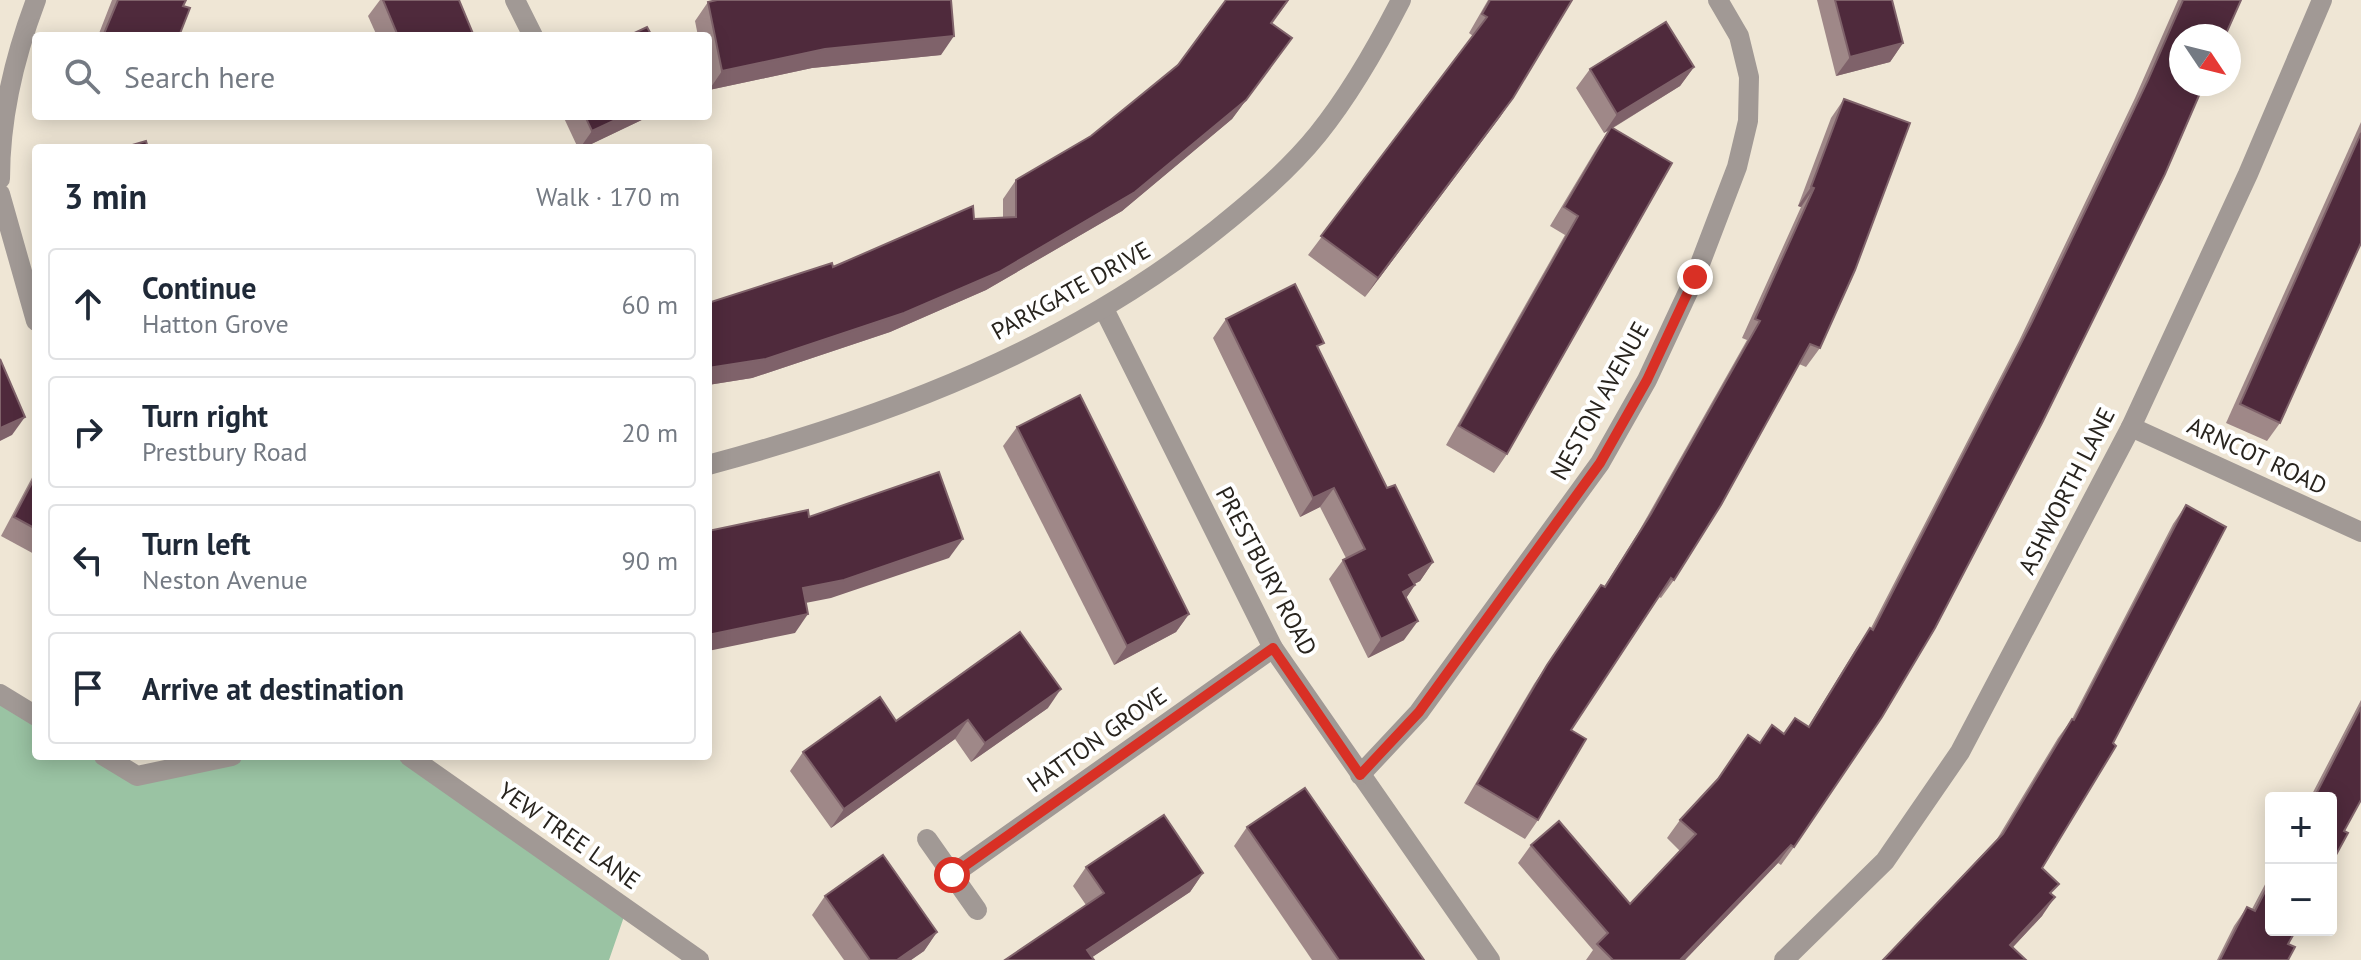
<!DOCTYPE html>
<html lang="en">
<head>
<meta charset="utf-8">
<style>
	:root { --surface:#fff; --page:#f2f2f3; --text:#1f2937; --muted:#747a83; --line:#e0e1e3 }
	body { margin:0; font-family:"PT Sans",sans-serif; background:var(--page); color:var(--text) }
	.controls { position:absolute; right:24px; bottom:24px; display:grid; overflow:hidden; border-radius:8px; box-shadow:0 4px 20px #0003 }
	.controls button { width:72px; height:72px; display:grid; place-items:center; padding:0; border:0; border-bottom:2px solid var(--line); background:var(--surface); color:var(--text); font:40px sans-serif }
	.compass { position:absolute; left:2169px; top:24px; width:72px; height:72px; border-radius:50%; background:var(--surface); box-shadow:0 4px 20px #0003; rotate:125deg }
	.stop { position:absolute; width:24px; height:24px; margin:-18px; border:6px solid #d93025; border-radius:50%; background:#fff }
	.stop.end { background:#d93025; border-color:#fff; box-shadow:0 2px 8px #0008 }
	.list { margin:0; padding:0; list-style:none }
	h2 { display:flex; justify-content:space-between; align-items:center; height:104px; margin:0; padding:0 32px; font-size:34px }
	h2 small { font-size:26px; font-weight:400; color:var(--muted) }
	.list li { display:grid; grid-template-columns:52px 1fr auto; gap:24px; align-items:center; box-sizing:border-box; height:112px; margin:0 16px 16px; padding:0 16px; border:2px solid var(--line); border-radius:8px }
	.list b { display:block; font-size:30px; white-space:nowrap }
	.list p { margin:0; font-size:26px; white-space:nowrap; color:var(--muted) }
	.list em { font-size:26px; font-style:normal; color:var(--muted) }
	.icon { flex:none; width:44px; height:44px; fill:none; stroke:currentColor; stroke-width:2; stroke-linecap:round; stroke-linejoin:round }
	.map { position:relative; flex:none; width:2361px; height:960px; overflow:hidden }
	.search { position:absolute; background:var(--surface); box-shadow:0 4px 20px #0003; left:32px; top:32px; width:680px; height:88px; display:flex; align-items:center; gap:20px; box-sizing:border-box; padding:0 28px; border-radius:8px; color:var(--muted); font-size:30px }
	.panel { position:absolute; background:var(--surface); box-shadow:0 4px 20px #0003; left:32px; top:144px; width:680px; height:616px; border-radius:8px }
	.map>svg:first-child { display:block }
</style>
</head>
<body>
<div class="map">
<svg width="2361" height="960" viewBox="0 0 2361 960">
	<rect width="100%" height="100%" fill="#efe6d5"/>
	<polygon fill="#9ac3a3" points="0,684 36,708 36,756 107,756 137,776 232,756 409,756 627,908 609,960 0,960"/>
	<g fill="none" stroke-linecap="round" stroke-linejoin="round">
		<g stroke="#a19995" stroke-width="20">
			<polyline points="515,0 533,36"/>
			<path d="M0 179C0 117 14 58 36 0"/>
			<polyline points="0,194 36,321"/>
			<polyline points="1104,309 1273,648 1490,960"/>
			<polyline points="2131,427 2361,532"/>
			<path d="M708 465C890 416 1068 348 1216 230 1252 201 1289 170 1318 134 1351 93 1377 47 1401 0"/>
			<polyline points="0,694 36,716"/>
			<polyline points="104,756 137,776 232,756"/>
			<polyline points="409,756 699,960"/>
			<polyline points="1360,775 1419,712 1600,463 1647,380 1695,277 1737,167 1748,121 1749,77 1739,36 1718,0"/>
			<polyline points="927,839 977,910"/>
			<polyline points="952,875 1273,648"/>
			<polyline points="1784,960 1885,861 1960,752 2131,427 2248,174 2322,0"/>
		</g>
	</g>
	<g fill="#9f8888">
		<polygon points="112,0 186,0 183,6 179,36 98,36"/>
		<polygon points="380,0 459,0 474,36 377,36 368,16"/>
		<polygon points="1289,0 1272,24 1278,57 1232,119 1122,211 986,290 890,332 752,378 708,385 708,303 833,267 974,219 1003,217 1003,199 1016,180 1091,136"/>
		<polygon points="1488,0 1572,0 1500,117 1365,297 1308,255 1473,36 1469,33"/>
		<polygon points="1817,0 1892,0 1903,43 1890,62 1836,76"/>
		<polygon points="2178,0 2241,0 1794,847 1781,865 1778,863 1685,960 1586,960 1593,950 1518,863 1531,845 1630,904 1680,851 1667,838 1680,820 1760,743 1784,734 1808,727 1857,647 1871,628 2019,341 2135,98"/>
		<polygon points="708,2 941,55 812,68 709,90 708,84 708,36 698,36 695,21"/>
		<polygon points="1694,67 1680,86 1613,128 1507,454 1494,473 1446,445 1565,235 1550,226 1598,146 1609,130 1604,133 1576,88 1590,69"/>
		<polygon points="1844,99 1820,348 1806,367 1799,364 1674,580 1661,598 1659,597 1571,730 1538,820 1525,839 1464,803 1534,684 1601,585 1604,587 1638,533 1747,340 1742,338 1801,207 1798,206 1831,118"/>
		<polygon points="563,116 650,116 583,148 578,148"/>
		<polygon points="2361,122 2361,243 2280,423 2267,441 2226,423"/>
		<polygon points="1226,319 1319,350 1387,488 1433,562 1420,581 1414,584 1415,585 1406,598 1404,640 1368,658 1329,579 1343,560 1346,558 1320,507 1300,517 1213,338"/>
		<polygon points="1017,427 1189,614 1176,632 1114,665 1003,446"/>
		<polygon points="36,470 36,555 1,536"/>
		<polygon points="2186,505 2042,868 2052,894 2042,916 2013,947 1883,960 1997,839 2058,738 2072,719 2173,524"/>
		<polygon points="2361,700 2361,800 2344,831 2331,798 2310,798"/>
		<polygon points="1048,708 971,762 955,739 831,828 790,771 803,752 896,721"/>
		<polygon points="1247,827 1424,960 1312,960 1234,846"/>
		<polygon points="1086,867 1203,873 1190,892 1092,957 1005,960 1086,905 1073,886"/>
		<polygon points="2271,873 2271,930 2288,944 2288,960 2217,960 2234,926 2247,907 2252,909"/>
		<polygon points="825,896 937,932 924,951 911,960 844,960 812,915"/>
	</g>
	<g fill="#7f626a">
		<polygon points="954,36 941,55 812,68 709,90 722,71 825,49"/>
		<polygon points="1292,38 1232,119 1122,211 986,290 890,332 752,378 708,385 708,368 904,313"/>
		<polygon points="1903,43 1890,62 1836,76 1850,57"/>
		<polygon points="1694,67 1680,86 1604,133 1617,114"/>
		<polygon points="1513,98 1500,117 1365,297 1378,278"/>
		<polygon points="624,116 650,116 583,148 580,148 592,131"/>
		<polygon points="1811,187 1814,188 1801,207 1798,206"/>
		<polygon points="25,417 12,435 0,441 0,428"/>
		<polygon points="1334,488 1320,507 1300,517 1313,498"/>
		<polygon points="963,539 949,558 831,598 790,606 803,588"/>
		<polygon points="1433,562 1420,581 1396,594 1409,575"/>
		<polygon points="1415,585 1402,604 1403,592"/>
		<polygon points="808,614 795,633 708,651 708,635"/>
		<polygon points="1189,614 1176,632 1114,665 1127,646"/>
		<polygon points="1418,621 1404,640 1368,658 1381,639"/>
		<polygon points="1061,689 1048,708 971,762 985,743"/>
		<polygon points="968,720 955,739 831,828 844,809"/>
		<polygon points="1791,845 1778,863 1685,960 1680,960"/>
		<polygon points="1203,873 1190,892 1088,960 1087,950"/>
		<polygon points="2055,897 2042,916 2001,960 2010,945"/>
		<polygon points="937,932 924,951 911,960 897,960"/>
	</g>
	<g fill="#4f2a3c" stroke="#7f626a" stroke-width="2">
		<polygon points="118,0 186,0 183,6 190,8 179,36 103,36"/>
		<polygon points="383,0 459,0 474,36 398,36"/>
		<polygon points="717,0 951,0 954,36 825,49 722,71 708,2"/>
		<polygon points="1226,0 1288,0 1271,23 1292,38 1246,100 1135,192 999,272 904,313 766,359 708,368 708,303 832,263 833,267 973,206 974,219 1016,217 1016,180 1091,136 1178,65"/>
		<polygon points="1490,0 1572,0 1513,98 1378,278 1321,236 1487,17 1482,14"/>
		<polygon points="1835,0 1892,0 1903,43 1850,57"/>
		<polygon points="2183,0 2241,0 2225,36 2181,36 2181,84 2204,84 2165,174 2042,423 1935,628 1882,717 1794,847 1791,845 1680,960 1613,960 1597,944 1608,933 1531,845 1559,821 1630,904 1696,834 1680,820 1718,779 1748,735 1760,743 1772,725 1784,734 1795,718 1809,727 1870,628 1873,630 2032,322 2148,80"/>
		<polygon points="1666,22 1694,67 1617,114 1590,69"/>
		<polygon points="647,27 652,36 628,36"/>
		<polygon points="1844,99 1910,123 1855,270 1820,348 1810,344 1721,505 1674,580 1671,578 1571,730 1586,739 1538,820 1477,784 1547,665 1601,585 1605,587 1651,514 1760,321 1755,319 1814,188 1811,187"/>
		<polygon points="585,116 624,116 592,131"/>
		<polygon points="1611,127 1672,163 1507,454 1459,426 1578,216 1564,207"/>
		<polygon points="2361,133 2361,243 2280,423 2240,404"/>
		<polygon points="146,141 148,148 122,148"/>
		<polygon points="1295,284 1324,343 1317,346 1387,488 1395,485 1433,562 1409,575 1415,585 1403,592 1418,621 1381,639 1343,560 1365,549 1334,488 1313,498 1226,319"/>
		<polygon points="0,359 25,417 0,428"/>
		<polygon points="1080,395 1189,614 1127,646 1017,427"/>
		<polygon points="939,472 963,539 844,580 803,588 808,614 708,635 708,531 808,510 809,517"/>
		<polygon points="36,475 36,529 14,517"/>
		<polygon points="2186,505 2226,527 2113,743 2116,746 2042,868 2059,884 2050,893 2055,897 2010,945 2026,960 1883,960 2003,834 2072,719 2074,720"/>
		<polygon points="1020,632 1061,689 985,743 968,720 844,809 803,752 880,697 896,721"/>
		<polygon points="2361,707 2361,800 2344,831 2348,833 2331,864 2331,798 2314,798"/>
		<polygon points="1305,788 1424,960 1339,960 1247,827"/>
		<polygon points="1164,815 1203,873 1087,950 1094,960 1005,960 1104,893 1086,867"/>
		<polygon points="883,855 937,932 897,960 870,960 825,896"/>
		<polygon points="2271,880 2271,930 2296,930 2288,944 2295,947 2288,960 2220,960 2247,907 2255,911"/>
	</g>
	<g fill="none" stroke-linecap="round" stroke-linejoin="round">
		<polyline stroke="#d93025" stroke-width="10" points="952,875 1273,648 1360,775 1419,712 1600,463 1647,380 1695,277"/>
	</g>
	<g text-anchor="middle" stroke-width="8" stroke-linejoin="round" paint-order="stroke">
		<g font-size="24" fill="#28241e" stroke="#fff">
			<text transform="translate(1071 291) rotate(-29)" y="8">PARKGATE DRIVE</text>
			<text transform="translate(1600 401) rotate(-61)" y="8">NESTON AVENUE</text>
			<text transform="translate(2257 456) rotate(25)" y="8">ARNCOT ROAD</text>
			<text transform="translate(2067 491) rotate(-63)" y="8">ASHWORTH LANE</text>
			<text transform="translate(1266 571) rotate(62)" y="8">PRESTBURY ROAD</text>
			<text transform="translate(1097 740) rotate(-35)" y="8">HATTON GROVE</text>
			<text transform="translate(569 836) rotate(35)" y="8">YEW TREE LANE</text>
		</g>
	</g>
</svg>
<div class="controls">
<button>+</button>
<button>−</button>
</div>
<svg class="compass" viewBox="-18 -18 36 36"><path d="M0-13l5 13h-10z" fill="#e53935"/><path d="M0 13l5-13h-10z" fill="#747a83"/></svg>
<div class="stop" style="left:952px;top:875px"></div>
<div class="stop end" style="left:1695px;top:277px"></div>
<div class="search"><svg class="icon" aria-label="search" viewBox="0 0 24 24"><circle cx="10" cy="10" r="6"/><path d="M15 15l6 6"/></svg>Search here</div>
<section class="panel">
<h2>3 min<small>Walk · 170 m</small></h2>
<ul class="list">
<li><svg class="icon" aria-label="ahead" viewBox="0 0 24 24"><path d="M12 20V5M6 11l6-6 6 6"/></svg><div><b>Continue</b><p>Hatton Grove</p></div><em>60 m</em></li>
<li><svg class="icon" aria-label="right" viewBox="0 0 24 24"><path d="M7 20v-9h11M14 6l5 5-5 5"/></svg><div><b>Turn right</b><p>Prestbury Road</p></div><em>20 m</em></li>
<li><svg class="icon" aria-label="left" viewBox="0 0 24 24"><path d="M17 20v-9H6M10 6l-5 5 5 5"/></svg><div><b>Turn left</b><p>Neston Avenue</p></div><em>90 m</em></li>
<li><svg class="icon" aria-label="arrive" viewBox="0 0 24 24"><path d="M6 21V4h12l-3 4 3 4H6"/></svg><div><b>Arrive at destination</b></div></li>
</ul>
</section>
</div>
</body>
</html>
